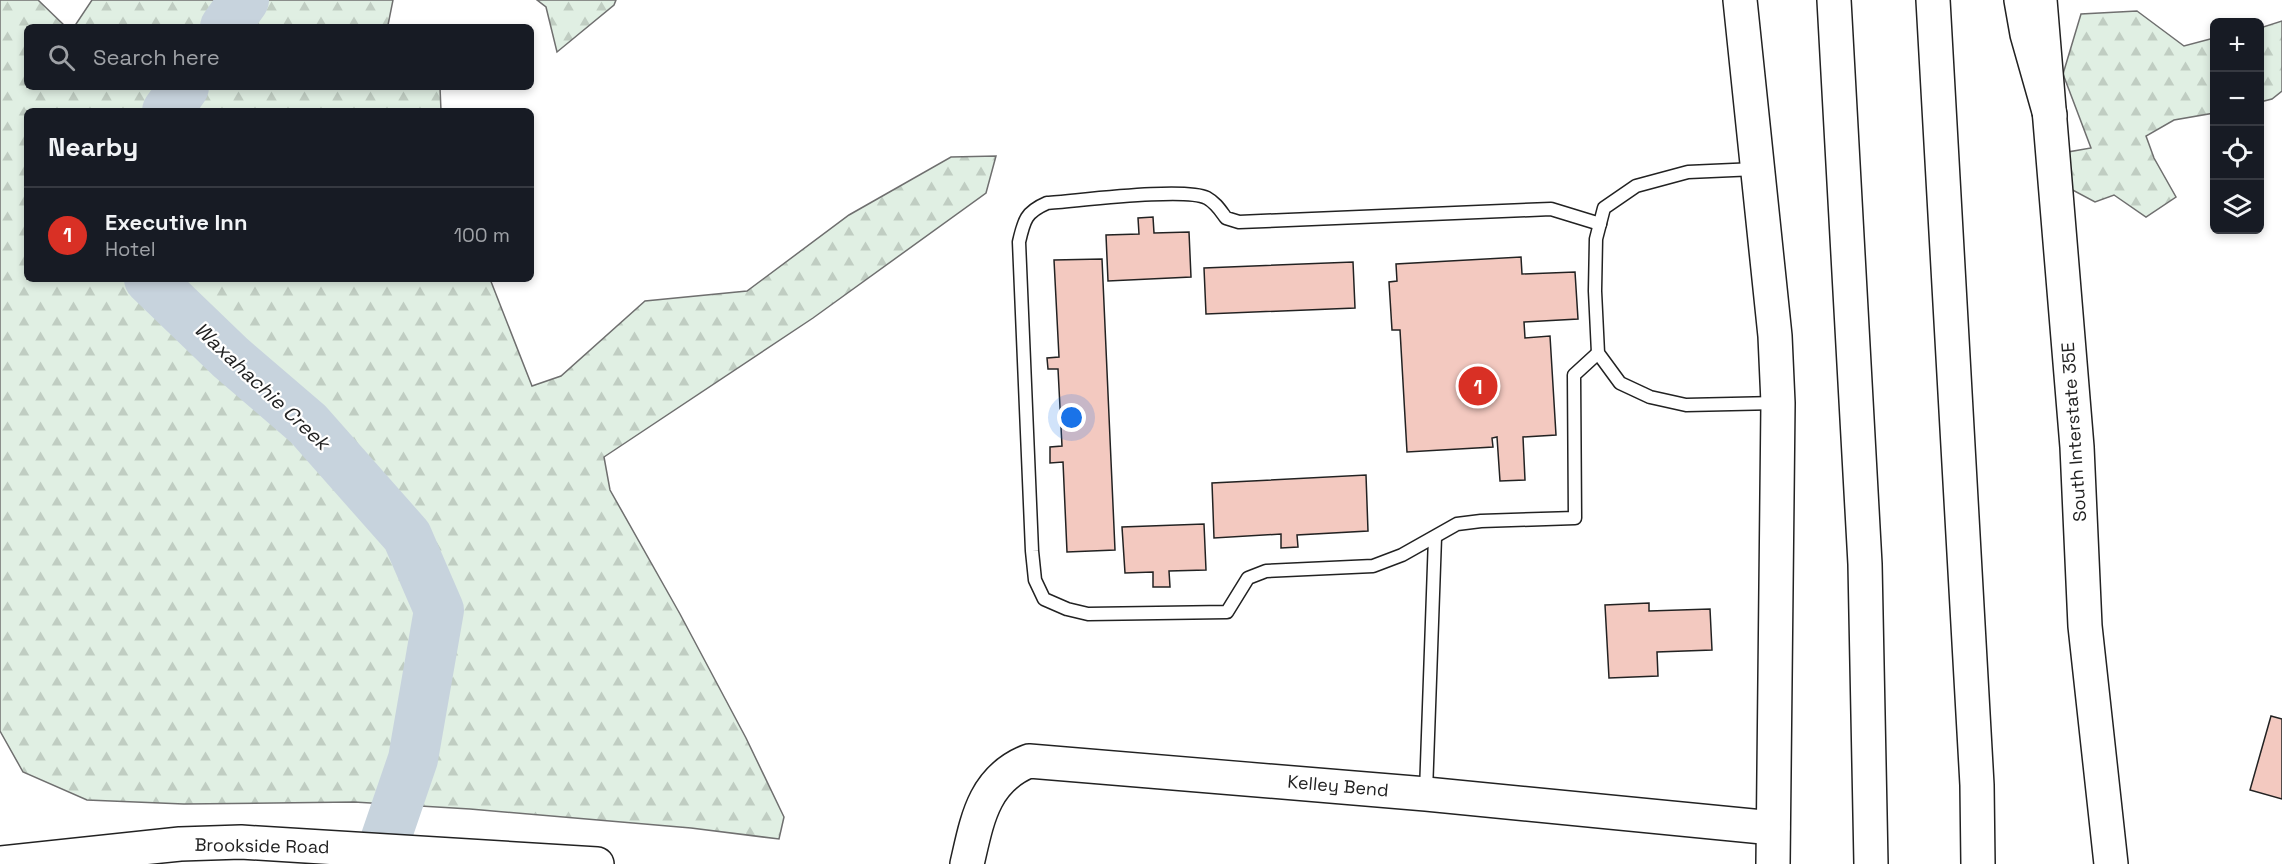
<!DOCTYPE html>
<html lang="en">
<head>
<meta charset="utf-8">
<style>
	:root { --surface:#171b24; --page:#20242c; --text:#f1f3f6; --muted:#9ea1a6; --line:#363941; --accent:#d93025 }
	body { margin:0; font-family:"Space Grotesk",sans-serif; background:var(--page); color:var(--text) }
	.controls { position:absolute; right:18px; top:18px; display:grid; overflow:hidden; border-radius:9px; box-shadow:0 3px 9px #0003 }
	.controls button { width:54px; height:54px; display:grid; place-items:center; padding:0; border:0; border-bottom:2px solid var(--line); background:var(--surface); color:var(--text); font:30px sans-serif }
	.you { position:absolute; left:1072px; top:418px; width:21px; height:21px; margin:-15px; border:4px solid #fff; border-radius:50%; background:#1a73e8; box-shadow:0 0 0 9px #1a73e833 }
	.badge { display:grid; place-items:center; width:39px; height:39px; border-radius:50%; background:var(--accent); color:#fff; font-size:20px; font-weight:700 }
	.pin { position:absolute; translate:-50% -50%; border:3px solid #fff; box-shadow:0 2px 6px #0006 }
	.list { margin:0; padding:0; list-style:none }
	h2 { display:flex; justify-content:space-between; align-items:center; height:78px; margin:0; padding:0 24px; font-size:26px }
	h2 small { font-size:20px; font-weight:400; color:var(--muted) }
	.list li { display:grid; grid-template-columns:39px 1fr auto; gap:18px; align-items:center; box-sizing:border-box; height:96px; padding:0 24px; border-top:2px solid var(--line) }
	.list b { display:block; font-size:22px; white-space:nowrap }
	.list p { margin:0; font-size:20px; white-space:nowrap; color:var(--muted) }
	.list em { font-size:20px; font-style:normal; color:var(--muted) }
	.icon { flex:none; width:33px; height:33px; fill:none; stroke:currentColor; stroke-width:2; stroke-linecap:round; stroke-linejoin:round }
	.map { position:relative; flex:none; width:2282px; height:864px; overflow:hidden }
	.search { position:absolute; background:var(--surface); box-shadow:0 3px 9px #0003; left:24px; top:24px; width:510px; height:66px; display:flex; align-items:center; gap:15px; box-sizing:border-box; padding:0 21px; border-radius:9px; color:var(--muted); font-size:22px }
	.panel { position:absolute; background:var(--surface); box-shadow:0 3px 9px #0003; left:24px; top:108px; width:510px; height:174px; border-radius:9px }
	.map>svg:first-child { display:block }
</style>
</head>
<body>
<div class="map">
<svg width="2282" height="864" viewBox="0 0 2282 864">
	<defs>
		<pattern id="forest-firs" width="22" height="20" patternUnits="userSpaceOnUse" patternTransform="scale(1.5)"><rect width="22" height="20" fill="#e0efe3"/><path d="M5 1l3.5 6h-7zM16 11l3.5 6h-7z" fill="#c0cdc2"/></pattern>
	</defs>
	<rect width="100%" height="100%" fill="#fff"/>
	<g fill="url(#forest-firs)" stroke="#6f6f6f" stroke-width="1.5">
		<polygon points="0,0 38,0 66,27 27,27 27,87 440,87 441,111 27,111 27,279 490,279 532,386 561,376 645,301 747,291 849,215 951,157 996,156 986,193 813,318 604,457 610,490 680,614 746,738 784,817 779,839 691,828 470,809 354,802 184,804 87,800 23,772 0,731"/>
		<polygon points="92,0 393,0 388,25 391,27 74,27"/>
		<polygon points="537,0 616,0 614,5 557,52 546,7"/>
		<polygon points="2137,11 2184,46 2214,38 2214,113 2174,120 2146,136 2154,158 2176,197 2146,217 2114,195 2095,202 2067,187 2068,152 2091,148 2063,74 2081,14"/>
		<polygon points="2282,21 2282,91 2272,99 2260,102 2260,28"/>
	</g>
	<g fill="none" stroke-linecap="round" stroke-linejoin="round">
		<g stroke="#c7d3dd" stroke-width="50">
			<polyline points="225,27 244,0"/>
			<polyline points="167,111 184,87"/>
			<polyline points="149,279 230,357 308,424 407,536 439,610 413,759 377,864"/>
		</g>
	</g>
	<g fill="#f3c9c0" stroke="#222" stroke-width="1.5">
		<polygon points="1153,217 1154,233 1189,232 1191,277 1108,281 1106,235 1139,234 1138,218"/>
		<polygon points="1521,257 1522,274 1575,272 1578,319 1524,322 1525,338 1550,336 1556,435 1523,437 1525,480 1500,481 1497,437 1492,438 1493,447 1407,452 1400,330 1392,330 1389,282 1397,281 1396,264"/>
		<polygon points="1102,259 1115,550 1067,552 1063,462 1050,463 1050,447 1062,446 1058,369 1048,369 1047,358 1059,357 1054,260"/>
		<polygon points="1353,262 1355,308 1206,314 1204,268"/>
		<polygon points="1366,475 1368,531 1297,535 1298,547 1281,548 1281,534 1214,538 1212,483"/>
		<polygon points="1204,524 1206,570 1169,571 1170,587 1153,587 1153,572 1125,573 1122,527"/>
		<polygon points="1649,603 1649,611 1710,609 1712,650 1657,652 1658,676 1609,678 1605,605"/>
		<polygon points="2271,716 2282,719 2282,799 2250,790"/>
	</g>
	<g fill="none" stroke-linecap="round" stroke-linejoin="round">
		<defs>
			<g id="lane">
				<polyline points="1756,169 1688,172 1636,186 1604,208 1596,239 1595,291 1598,353 1620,383 1650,397 1686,405 1777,403"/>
				<path d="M1598 353 1574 375 1575 518 1481 521 1457 524 1402 555 1373 566 1266 571 1248 578 1227 612 1088 614 1067 609 1044 599 1035 580 1032 551 1019 242C1024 220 1026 212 1047 203 1078 201 1184 187 1207 198 1216 203 1220 210 1226 218L1239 222 1551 209 1600 224"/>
				<polyline points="1426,792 1435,537"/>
			</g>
			<g id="secondary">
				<polyline points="1740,0 1775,336 1778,403 1773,864"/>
				<polyline points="2040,0 2077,447 2085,626 2111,864"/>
				<polyline points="0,863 180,844 241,842 597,864"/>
				<path d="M967 864C977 821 983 779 1029 761L1426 794 1773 828"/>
			</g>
			<g id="highway">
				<polyline points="1834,0 1865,564 1871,864"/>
				<polyline points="1933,0 1977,785 1978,864"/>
				<polyline points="2021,0 2027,34 2050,115"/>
			</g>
		</defs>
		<use href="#lane" stroke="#222" stroke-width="15"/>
		<use href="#secondary" stroke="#222" stroke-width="36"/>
		<use href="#highway" stroke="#222" stroke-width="36"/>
		<use href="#lane" stroke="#fff" stroke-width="12"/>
		<use href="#secondary" stroke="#fff" stroke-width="33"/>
		<use href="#highway" stroke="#fff" stroke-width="33"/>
	</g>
	<g text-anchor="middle" stroke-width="4.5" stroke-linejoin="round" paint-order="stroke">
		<g font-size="18" fill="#222" stroke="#fff">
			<text transform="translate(2074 432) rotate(-94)" y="6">South Interstate 35E</text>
			<text transform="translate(1338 786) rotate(5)" y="6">Kelley Bend</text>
			<text transform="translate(262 846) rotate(1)" y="6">Brookside Road</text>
		</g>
		<g font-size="20" font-style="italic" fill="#222" stroke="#fff">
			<text transform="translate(262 386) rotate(43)" y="7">Waxahachie Creek</text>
		</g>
	</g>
</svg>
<div class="controls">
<button>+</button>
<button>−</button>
<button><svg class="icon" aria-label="locate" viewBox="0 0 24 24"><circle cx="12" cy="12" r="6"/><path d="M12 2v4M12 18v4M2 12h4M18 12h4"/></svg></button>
<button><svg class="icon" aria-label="layers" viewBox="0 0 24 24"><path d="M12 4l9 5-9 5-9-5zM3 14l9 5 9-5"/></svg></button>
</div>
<div class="you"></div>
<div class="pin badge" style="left:1478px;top:386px">1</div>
<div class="search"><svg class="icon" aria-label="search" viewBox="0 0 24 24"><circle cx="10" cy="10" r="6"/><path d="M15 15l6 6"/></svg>Search here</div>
<section class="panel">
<h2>Nearby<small></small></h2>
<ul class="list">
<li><span class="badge">1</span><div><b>Executive Inn</b><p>Hotel</p></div><em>100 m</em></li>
</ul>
</section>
</div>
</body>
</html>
